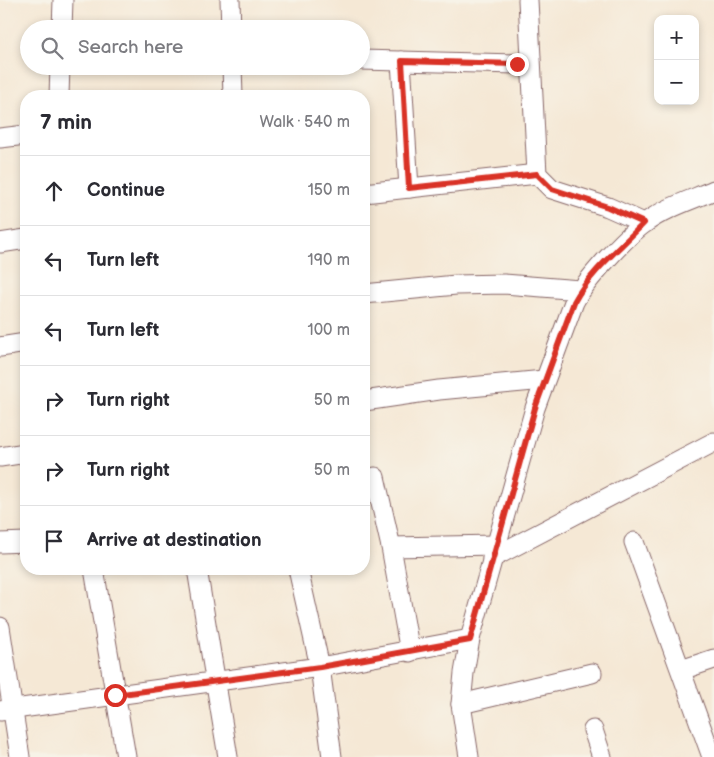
<!DOCTYPE html>
<html lang="en">
<head>
<meta charset="utf-8">
<style>
	:root { --surface:#fff; --page:#f2f2f3; --text:#2b2b33; --muted:#7c7c81; --line:#e1e1e2 }
	body { margin:0; font-family:"Balsamiq Sans",sans-serif; background:var(--page); color:var(--text) }
	.controls { position:absolute; right:15px; top:15px; display:grid; overflow:hidden; border-radius:10px; box-shadow:0 2px 8px #0003 }
	.controls button { width:45px; height:45px; display:grid; place-items:center; padding:0; border:0; border-bottom:1px solid var(--line); background:var(--surface); color:var(--text); font:25px sans-serif }
	.stop { position:absolute; width:15px; height:15px; margin:-11px; border:4px solid #d93025; border-radius:50%; background:#fff }
	.stop.end { background:#d93025; border-color:#fff; box-shadow:0 1px 5px #0008 }
	.list { margin:0; padding:0; list-style:none }
	h2 { display:flex; justify-content:space-between; align-items:center; height:65px; margin:0; padding:0 20px; font-size:21px }
	h2 small { font-size:16px; font-weight:400; color:var(--muted) }
	.list li { display:grid; grid-template-columns:32px 1fr auto; gap:15px; align-items:center; box-sizing:border-box; height:70px; padding:0 20px; border-top:1px solid var(--line) }
	.list b { display:block; font-size:19px; white-space:nowrap }
	.list em { font-size:16px; font-style:normal; color:var(--muted) }
	.icon { flex:none; width:28px; height:28px; fill:none; stroke:currentColor; stroke-width:2; stroke-linecap:round; stroke-linejoin:round }
	.map { position:relative; flex:none; width:714px; height:757px; overflow:hidden }
	.search { position:absolute; background:var(--surface); box-shadow:0 2px 8px #0003; left:20px; top:20px; width:350px; height:55px; display:flex; align-items:center; gap:12px; box-sizing:border-box; padding:0 18px; border-radius:28px; color:var(--muted); font-size:19px }
	.panel { position:absolute; background:var(--surface); box-shadow:0 2px 8px #0003; left:20px; top:90px; width:350px; height:485px; border-radius:20px }
	.map>svg:first-child { display:block }
</style>
</head>
<body>
<div class="map">
<svg width="714" height="757" viewBox="0 0 714 757">
	<rect width="100%" height="100%" fill="#f7f3e8"/>
	<filter id="ink" filterUnits="userSpaceOnUse"><feTurbulence type="fractalNoise" baseFrequency=".02" numOctaves="2"/><feDisplacementMap in="SourceGraphic" scale="10" xChannelSelector="R" yChannelSelector="G"/><feConvolveMatrix kernelMatrix="1 2 1 2 8 2 1 2 1" color-interpolation-filters="sRGB"/></filter>
	<filter id="wash" filterUnits="userSpaceOnUse"><feTurbulence type="fractalNoise" baseFrequency=".0096" numOctaves="4" result="noise"/><feDisplacementMap in="SourceGraphic" scale="20" xChannelSelector="R" yChannelSelector="G"/><feGaussianBlur stdDeviation="1.12" result="paint"/><feColorMatrix in="noise" values="0 0 0 0 0 0 0 0 0 0 0 0 0 0 0 0 0 1.4 0 .05"/><feComposite in="paint" operator="in"/></filter>
	<g filter="url(#wash)">
		<rect width="100%" height="100%" fill="#f5e8d5"/>
	</g>
	<g filter="url(#ink)">
		<g fill="none" stroke-linecap="round" stroke-linejoin="round">
			<defs>
				<g id="street">
					<polyline points="230,0 231,29"/>
					<polyline points="528,0 537,174 552,189 608,207 644,223"/>
					<polyline points="62,29 63,0"/>
					<polyline points="361,60 517,64"/>
					<polyline points="401,61 409,188"/>
					<polyline points="232,66 233,96"/>
					<polyline points="59,96 60,66"/>
					<polyline points="0,138 26,135"/>
					<polyline points="364,193 537,174"/>
					<polyline points="0,243 26,239"/>
					<polyline points="364,294 456,285 504,284 580,290"/>
					<polyline points="0,347 26,343"/>
					<polyline points="364,401 439,390 544,380"/>
					<polyline points="0,457 26,453"/>
					<polyline points="375,477 391,547 410,652"/>
					<polyline points="634,542 712,757"/>
					<polyline points="0,543 26,542"/>
					<polyline points="391,547 497,545"/>
					<polyline points="492,558 714,442"/>
					<polyline points="94,569 126,757"/>
					<polyline points="197,569 228,757"/>
					<polyline points="298,569 320,667 332,757"/>
					<polyline points="0,627 20,757"/>
					<polyline points="681,670 714,659"/>
					<polyline points="461,704 592,673"/>
					<polyline points="0,711 320,667 470,639"/>
					<polyline points="593,730 602,757"/>
					<path d="M469 757 461 704 464 673 470 639 535 408 574 302C585 281 625 237 645 223 665 208 691 200 714 190"/>
				</g>
			</defs>
			<use href="#street" stroke="#866566" stroke-width="21"/>
			<use href="#street" stroke="#fff" stroke-width="19"/>
		</g>
	</g>
	<g fill="none" stroke-linecap="round" stroke-linejoin="round" filter="url(#ink)">
		<path stroke="#d93025" stroke-width="6" d="M115 695 320 667 470 640 535 408 574 302C590 272 620 248 644 223L608 207 552 189 537 174 409 188 402 61 517 64"/>
	</g>
</svg>
<div class="controls">
<button>+</button>
<button>−</button>
</div>
<div class="stop" style="left:115px;top:695px"></div>
<div class="stop end" style="left:517px;top:64px"></div>
<div class="search"><svg class="icon" aria-label="search" viewBox="0 0 24 24"><circle cx="10" cy="10" r="6"/><path d="M15 15l6 6"/></svg>Search here</div>
<section class="panel">
<h2>7 min<small>Walk · 540 m</small></h2>
<ul class="list">
<li><svg class="icon" aria-label="ahead" viewBox="0 0 24 24"><path d="M12 20V5M6 11l6-6 6 6"/></svg><div><b>Continue</b></div><em>150 m</em></li>
<li><svg class="icon" aria-label="left" viewBox="0 0 24 24"><path d="M17 20v-9H6M10 6l-5 5 5 5"/></svg><div><b>Turn left</b></div><em>190 m</em></li>
<li><svg class="icon" aria-label="left" viewBox="0 0 24 24"><path d="M17 20v-9H6M10 6l-5 5 5 5"/></svg><div><b>Turn left</b></div><em>100 m</em></li>
<li><svg class="icon" aria-label="right" viewBox="0 0 24 24"><path d="M7 20v-9h11M14 6l5 5-5 5"/></svg><div><b>Turn right</b></div><em>50 m</em></li>
<li><svg class="icon" aria-label="right" viewBox="0 0 24 24"><path d="M7 20v-9h11M14 6l5 5-5 5"/></svg><div><b>Turn right</b></div><em>50 m</em></li>
<li><svg class="icon" aria-label="arrive" viewBox="0 0 24 24"><path d="M6 21V4h12l-3 4 3 4H6"/></svg><div><b>Arrive at destination</b></div></li>
</ul>
</section>
</div>
</body>
</html>
